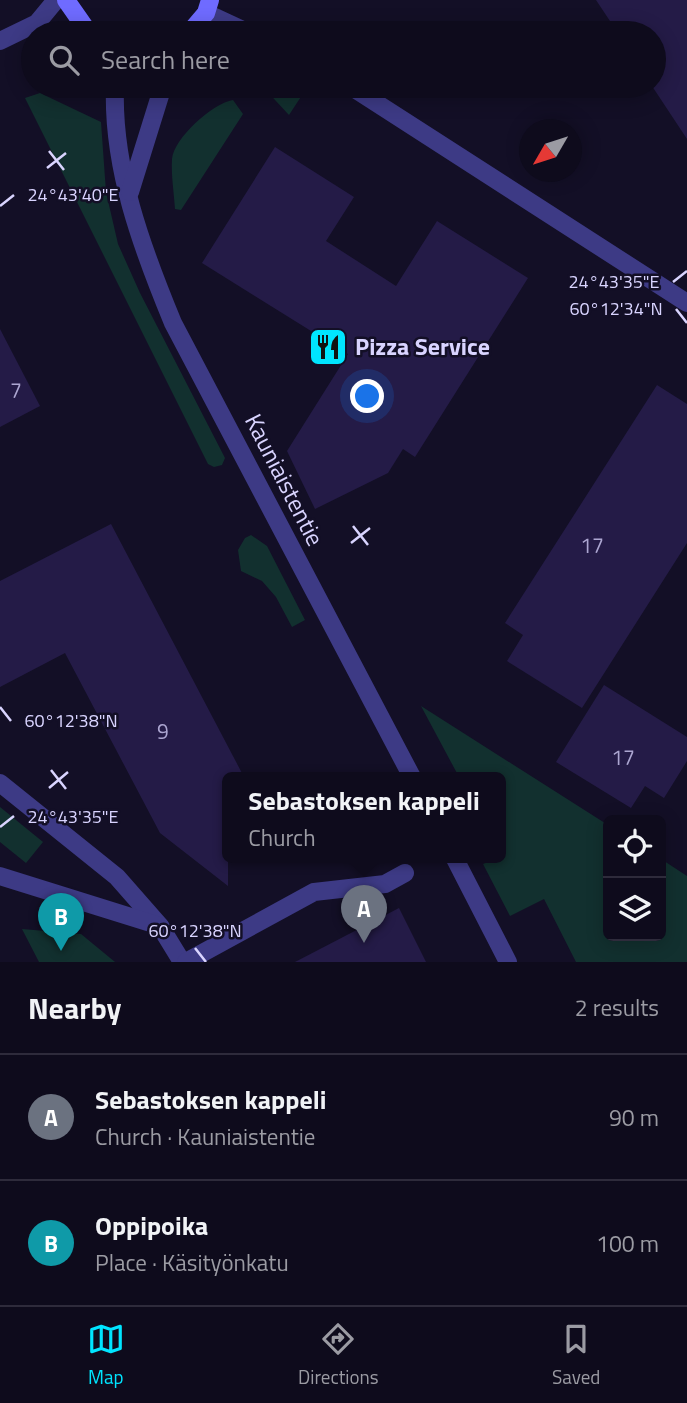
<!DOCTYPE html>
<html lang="en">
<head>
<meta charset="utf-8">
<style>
	:root { --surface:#0e0b1c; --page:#171425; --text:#f1f3f6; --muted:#9b9ba3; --line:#2e2b3b; --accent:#00e5ff }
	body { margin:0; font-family:"Titillium Web",sans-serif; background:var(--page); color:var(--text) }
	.controls { position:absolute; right:21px; bottom:21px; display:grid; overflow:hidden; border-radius:10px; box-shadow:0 4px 18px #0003 }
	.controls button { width:63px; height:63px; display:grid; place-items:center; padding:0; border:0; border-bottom:2px solid var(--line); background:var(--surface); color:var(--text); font:35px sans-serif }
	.compass { position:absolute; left:519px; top:119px; width:63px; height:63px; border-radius:50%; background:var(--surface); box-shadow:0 4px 18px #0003; rotate:231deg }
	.you { position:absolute; left:368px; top:397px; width:24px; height:24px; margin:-18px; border:5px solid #fff; border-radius:50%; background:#1a73e8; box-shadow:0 0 0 10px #1a73e833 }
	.badge { display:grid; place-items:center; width:46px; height:46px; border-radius:50%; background:var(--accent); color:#fff; font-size:23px; font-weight:700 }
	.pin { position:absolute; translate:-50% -58px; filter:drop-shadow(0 2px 4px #0008) }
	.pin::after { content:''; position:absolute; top:37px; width:24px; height:21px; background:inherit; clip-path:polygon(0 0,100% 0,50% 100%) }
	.popup { position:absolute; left:222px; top:772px; width:284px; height:91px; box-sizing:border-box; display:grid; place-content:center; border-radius:10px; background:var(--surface); filter:drop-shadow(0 2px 5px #0005); font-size:23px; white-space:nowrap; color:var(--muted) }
	.popup b { font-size:26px; color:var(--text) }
	.popup::after { content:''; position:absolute; left:50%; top:100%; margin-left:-14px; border:14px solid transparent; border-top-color:var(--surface) }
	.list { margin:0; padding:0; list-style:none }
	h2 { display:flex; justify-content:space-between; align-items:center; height:91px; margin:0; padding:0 28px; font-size:30px }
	h2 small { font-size:23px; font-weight:400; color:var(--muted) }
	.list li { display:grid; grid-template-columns:46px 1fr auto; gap:21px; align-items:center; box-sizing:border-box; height:126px; padding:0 28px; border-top:2px solid var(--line) }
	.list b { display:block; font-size:26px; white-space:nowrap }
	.list p { margin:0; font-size:23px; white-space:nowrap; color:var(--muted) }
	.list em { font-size:23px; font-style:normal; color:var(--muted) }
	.icon { flex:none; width:38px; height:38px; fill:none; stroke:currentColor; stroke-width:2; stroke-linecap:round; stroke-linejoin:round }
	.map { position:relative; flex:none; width:687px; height:962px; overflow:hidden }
	.search { position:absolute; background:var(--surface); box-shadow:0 4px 18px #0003; left:21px; right:21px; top:21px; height:77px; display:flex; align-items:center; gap:18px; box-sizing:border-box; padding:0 24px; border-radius:38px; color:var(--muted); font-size:26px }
	.sheet { height:343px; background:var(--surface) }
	nav { display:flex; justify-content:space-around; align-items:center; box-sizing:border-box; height:98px; border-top:2px solid var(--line); background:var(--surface); font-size:19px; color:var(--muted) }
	nav a { display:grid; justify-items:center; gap:4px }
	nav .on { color:var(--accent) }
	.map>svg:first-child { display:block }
</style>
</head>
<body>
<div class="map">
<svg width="687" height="962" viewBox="0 0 687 962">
	<rect width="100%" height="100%" fill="#130f26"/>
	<g fill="#12302f">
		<polygon points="262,86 308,86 289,115"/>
		<polygon points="40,93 101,122 106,192 118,244 140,293 225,458 222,465 214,467 208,464 25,98"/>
		<path d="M233 100 243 114 181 210 175 209C174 193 171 175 172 159 174 138 213 103 233 100Z"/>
		<polygon points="251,535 267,546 305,620 292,627 276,597 262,581 241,571 238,550 245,538"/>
		<polygon points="421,706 608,825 608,936 661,936 661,859 687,876 687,962 576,962 544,899 510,916 483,864 500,857 500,777 459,777"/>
		<polygon points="0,807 43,842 26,863 0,842"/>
		<polygon points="22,929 81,934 115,962 39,962"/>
	</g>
	<g fill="#241b47">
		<polygon points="596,0 687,0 687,139 652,86 654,33 618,33"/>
		<polygon points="275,147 354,197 326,241 396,286 437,221 528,278 415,457 403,449 388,473 315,509 287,451 348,354 202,263"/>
		<polygon points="0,329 40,406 0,427"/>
		<polygon points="657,385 687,404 687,543 582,708 507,661 523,635 505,623"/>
		<polygon points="111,524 244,777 228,777 228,886 160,833 65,653 0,687 0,581"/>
		<polygon points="604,685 687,737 687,761 664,798 645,786 631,808 556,762"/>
		<polygon points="399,908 426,962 295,962"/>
	</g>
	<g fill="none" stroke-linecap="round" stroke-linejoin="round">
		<g stroke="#3d3a85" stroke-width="18">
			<polyline points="0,783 117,877 160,926"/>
			<polyline points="0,876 160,926 182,962"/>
			<polyline points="186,962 314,892 385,884 405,873"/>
		</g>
		<g stroke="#3d3a85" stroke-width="18">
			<polyline points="206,13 249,33"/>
			<polyline points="0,41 37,23 56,0"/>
			<path d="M115 86C112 168 142 248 173 323L412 777"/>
			<polyline points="350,86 687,303"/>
			<polyline points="130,192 163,86"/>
			<polyline points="454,857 508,962"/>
		</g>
		<g stroke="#6f6bff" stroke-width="18">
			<polyline points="66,0 89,33"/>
			<polyline points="189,33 206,13 210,0"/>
		</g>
	</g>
	<path fill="none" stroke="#d9d4ff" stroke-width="2.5" d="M49 151 64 170M47 168 66 153M0 206 14 195M673 282 687 271M676 309 687 323M353 526 368 545M351 543 370 528M0 707 11 721M51 770 66 789M49 788 68 772M0 827 14 816M195 948 206 962"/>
	<defs>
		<symbol id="restaurant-square" viewBox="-11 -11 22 22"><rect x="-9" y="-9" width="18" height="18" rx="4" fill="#00e5ff" stroke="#130f26"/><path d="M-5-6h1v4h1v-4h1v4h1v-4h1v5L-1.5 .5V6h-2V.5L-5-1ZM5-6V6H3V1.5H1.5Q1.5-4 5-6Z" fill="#111"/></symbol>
	</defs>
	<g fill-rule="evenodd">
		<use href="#restaurant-square" x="306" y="325" width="44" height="44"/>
	</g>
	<g text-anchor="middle" stroke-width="5" stroke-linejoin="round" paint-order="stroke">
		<g font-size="21" fill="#aca6d1">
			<text x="16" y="398">7</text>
			<text x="592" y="553">17</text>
			<text x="163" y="739">9</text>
			<text x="623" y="765">17</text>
		</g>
		<g font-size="24" font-weight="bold" fill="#d9d4ff" stroke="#130f26" text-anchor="start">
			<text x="355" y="355">Pizza Service</text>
		</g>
		<g font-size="24" fill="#d9d4ff" stroke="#130f26">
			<text transform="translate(284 480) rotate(63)" y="8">Kauniaistentie</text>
		</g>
	</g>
	<g font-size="18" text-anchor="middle" fill="#d9d4ff" stroke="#130f26" stroke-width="5" stroke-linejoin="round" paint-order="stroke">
		<text x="73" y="201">24°43'40"E</text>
		<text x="614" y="288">24°43'35"E</text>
		<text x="616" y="315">60°12'34"N</text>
		<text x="71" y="727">60°12'38"N</text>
		<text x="73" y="823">24°43'35"E</text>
		<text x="195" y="937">60°12'38"N</text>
	</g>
</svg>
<div class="controls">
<button><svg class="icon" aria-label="locate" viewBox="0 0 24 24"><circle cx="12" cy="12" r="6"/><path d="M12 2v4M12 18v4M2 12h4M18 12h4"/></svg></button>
<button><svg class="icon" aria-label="layers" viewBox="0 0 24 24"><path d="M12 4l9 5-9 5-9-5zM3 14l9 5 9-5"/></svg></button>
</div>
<svg class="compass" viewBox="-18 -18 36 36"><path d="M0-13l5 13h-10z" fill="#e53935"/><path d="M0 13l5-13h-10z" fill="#9b9ba3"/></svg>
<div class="you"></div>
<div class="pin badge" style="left:364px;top:943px;background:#6b7280">A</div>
<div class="popup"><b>Sebastoksen kappeli</b>Church</div>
<div class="pin badge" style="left:61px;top:951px;background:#0f9aa8">B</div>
<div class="search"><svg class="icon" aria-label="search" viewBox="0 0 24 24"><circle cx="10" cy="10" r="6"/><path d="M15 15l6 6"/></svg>Search here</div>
</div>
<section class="sheet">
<h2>Nearby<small>2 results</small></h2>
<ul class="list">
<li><span class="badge" style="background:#6b7280">A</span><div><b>Sebastoksen kappeli</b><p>Church · Kauniaistentie</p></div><em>90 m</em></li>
<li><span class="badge" style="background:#0f9aa8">B</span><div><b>Oppipoika</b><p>Place · Käsityönkatu</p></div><em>100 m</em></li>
</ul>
</section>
<nav>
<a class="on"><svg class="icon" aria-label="map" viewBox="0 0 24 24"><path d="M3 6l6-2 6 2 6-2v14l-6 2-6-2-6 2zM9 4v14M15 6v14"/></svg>Map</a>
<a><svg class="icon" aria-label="directions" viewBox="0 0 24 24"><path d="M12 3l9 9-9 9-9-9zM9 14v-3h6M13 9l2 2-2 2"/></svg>Directions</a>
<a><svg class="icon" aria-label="saved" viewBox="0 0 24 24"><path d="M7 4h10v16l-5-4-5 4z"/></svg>Saved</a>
</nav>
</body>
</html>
